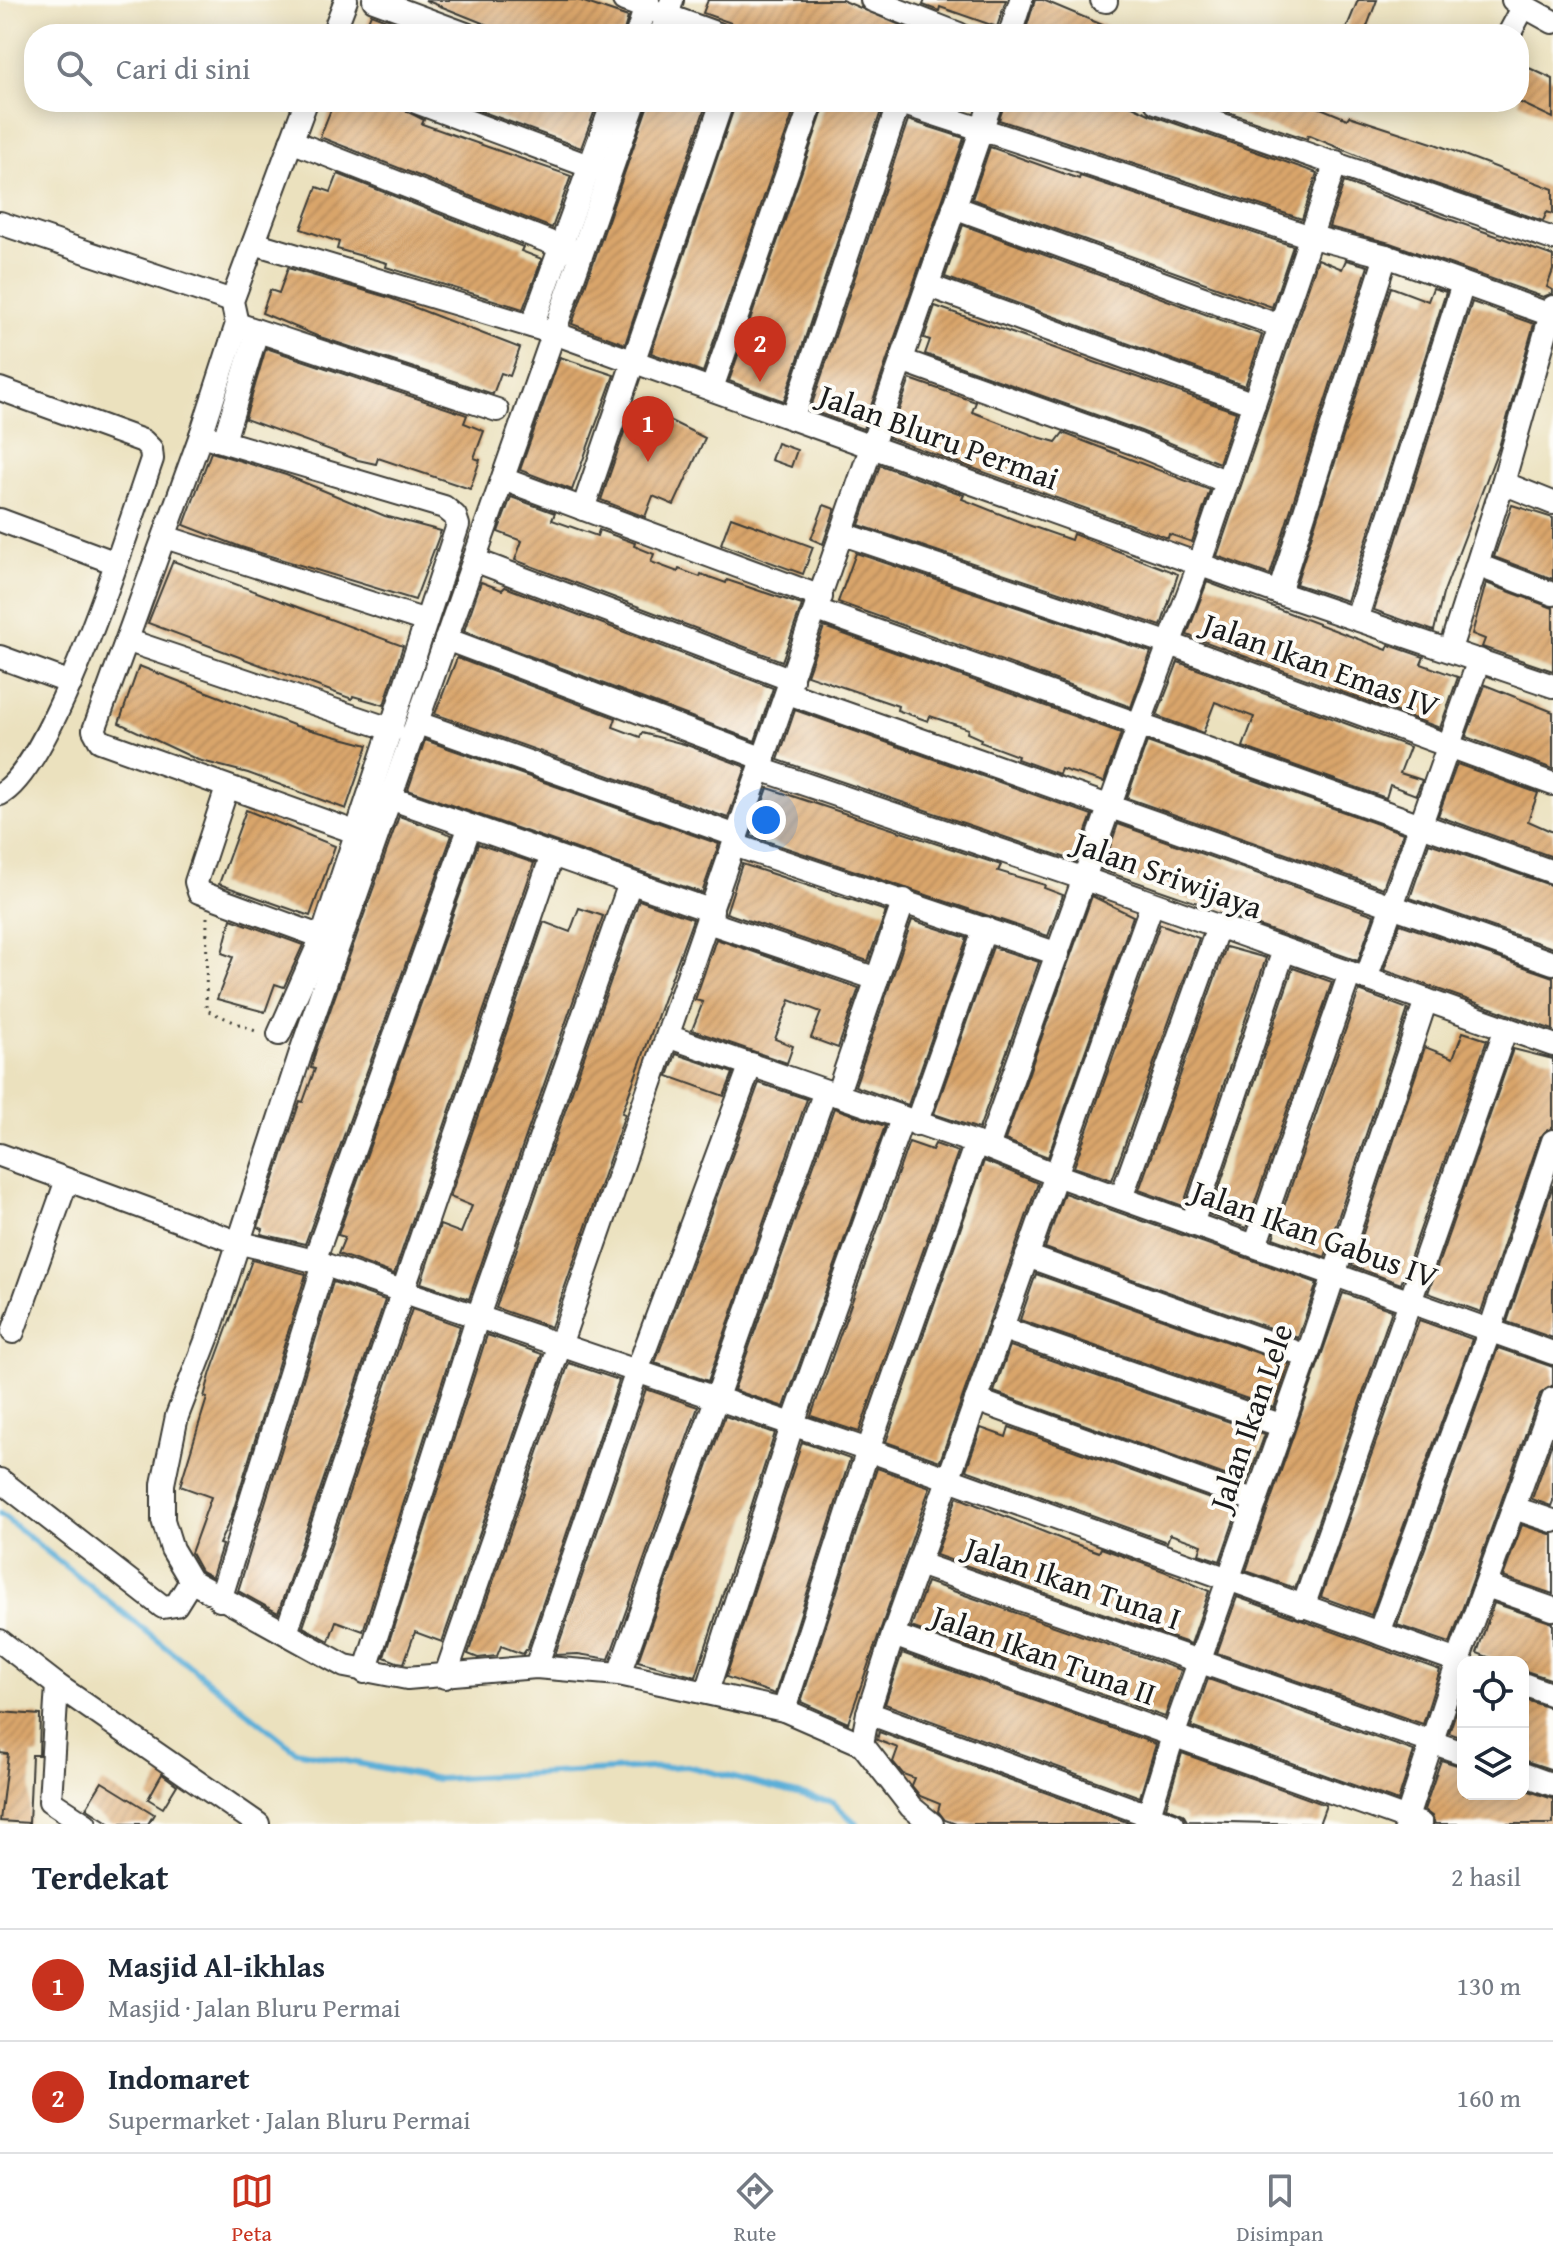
<!DOCTYPE html>
<html lang="id">
<head>
<meta charset="utf-8">
<style>
	:root { --surface:#fff; --page:#f6f6f7; --text:#1f2937; --muted:#747a83; --line:#e0e1e3; --accent:#c8321e }
	body { margin:0; font-family:"Gentium Book Plus",serif; background:var(--page); color:var(--text) }
	.controls { position:absolute; right:24px; bottom:24px; display:grid; overflow:hidden; border-radius:16px; box-shadow:0 4px 20px #0003 }
	.controls button { width:72px; height:72px; display:grid; place-items:center; padding:0; border:0; border-bottom:2px solid var(--line); background:var(--surface); color:var(--text); font:40px sans-serif }
	.you { position:absolute; left:766px; top:820px; width:28px; height:28px; margin:-20px; border:6px solid #fff; border-radius:50%; background:#1a73e8; box-shadow:0 0 0 12px #1a73e833 }
	.badge { display:grid; place-items:center; width:52px; height:52px; border-radius:50%; background:var(--accent); color:#fff; font-size:26px; font-weight:700 }
	.pin { position:absolute; translate:-50% -66px; filter:drop-shadow(0 2px 4px #0008) }
	.pin::after { content:''; position:absolute; top:42px; width:28px; height:24px; background:inherit; clip-path:polygon(0 0,100% 0,50% 100%) }
	.list { margin:0; padding:0; list-style:none }
	h2 { display:flex; justify-content:space-between; align-items:center; height:104px; margin:0; padding:0 32px; font-size:34px }
	h2 small { font-size:26px; font-weight:400; color:var(--muted) }
	.list li { display:grid; grid-template-columns:52px 1fr auto; gap:24px; align-items:center; box-sizing:border-box; height:112px; padding:0 32px; border-top:2px solid var(--line) }
	.list b { display:block; font-size:30px; white-space:nowrap }
	.list p { margin:0; font-size:26px; white-space:nowrap; color:var(--muted) }
	.list em { font-size:26px; font-style:normal; color:var(--muted) }
	.icon { flex:none; width:44px; height:44px; fill:none; stroke:currentColor; stroke-width:2; stroke-linecap:round; stroke-linejoin:round }
	.map { position:relative; flex:none; width:1553px; height:1824px; overflow:hidden }
	.search { position:absolute; background:var(--surface); box-shadow:0 4px 20px #0003; left:24px; right:24px; top:24px; height:88px; display:flex; align-items:center; gap:20px; box-sizing:border-box; padding:0 28px; border-radius:32px; color:var(--muted); font-size:30px }
	.sheet { height:328px; background:var(--surface) }
	nav { display:flex; justify-content:space-around; align-items:center; box-sizing:border-box; height:112px; border-top:2px solid var(--line); background:var(--surface); font-size:22px; color:var(--muted) }
	nav a { display:grid; justify-items:center; gap:4px }
	nav .on { color:var(--accent) }
	.map>svg:first-child { display:block }
</style>
</head>
<body>
<div class="map">
<svg width="1553" height="1824" viewBox="0 0 1553 1824">
	<defs>
		<pattern id="building-hatch" width="6" height="6" patternUnits="userSpaceOnUse" patternTransform="scale(2)"><rect width="6" height="6" fill="#d9a56b"/><path d="M-1 1l2-2M0 6l6-6M5 7l2-2" fill="none" stroke="#ba8d5c"/></pattern>
	</defs>
	<rect width="100%" height="100%" fill="#fdfcf7"/>
	<filter id="ink" filterUnits="userSpaceOnUse"><feTurbulence type="fractalNoise" baseFrequency=".0125" numOctaves="2"/><feDisplacementMap in="SourceGraphic" scale="16" xChannelSelector="R" yChannelSelector="G"/><feConvolveMatrix kernelMatrix="1 2 1 2 8 2 1 2 1" color-interpolation-filters="sRGB"/></filter>
	<filter id="wash" filterUnits="userSpaceOnUse"><feTurbulence type="fractalNoise" baseFrequency=".006" numOctaves="4" result="noise"/><feDisplacementMap in="SourceGraphic" scale="32" xChannelSelector="R" yChannelSelector="G"/><feGaussianBlur stdDeviation="1.8" result="paint"/><feColorMatrix in="noise" values="0 0 0 0 0 0 0 0 0 0 0 0 0 0 0 0 0 1.4 0 .05"/><feComposite in="paint" operator="in"/></filter>
	<g filter="url(#wash)">
		<rect width="100%" height="100%" fill="#ebe1be"/>
		<g fill="none" stroke-linecap="round" stroke-linejoin="round">
			<polyline stroke="#5cafd8" stroke-width="6" points="0,1514 296,1751 437,1779 687,1766 833,1803 857,1824"/>
		</g>
		<g id="blocks">
			<g fill="url(#building-hatch)">
				<polygon points="425,0 578,0 628,17 623,34 510,34"/>
				<polygon points="708,0 842,0 921,34 746,34 748,29 703,13"/>
				<polygon points="925,0 1006,0 997,27 940,7 939,11 923,5"/>
				<polygon points="1035,0 1043,0 1124,34 1040,34 1026,29"/>
				<polygon points="1358,0 1377,0 1364,34 1344,34"/>
				<polygon points="371,14 416,32 416,34 363,34"/>
				<polygon points="1527,67 1553,79 1553,118 1519,102 1519,83"/>
				<polygon points="334,102 402,102 406,111 424,120 422,124 571,176 552,228 320,137"/>
				<polygon points="456,102 598,102 581,148"/>
				<polygon points="649,102 707,102 625,344 572,324"/>
				<polygon points="736,102 797,102 703,372 651,353"/>
				<polygon points="826,102 883,105 784,401 729,381"/>
				<polygon points="1005,102 1124,102 1151,115 1317,173 1302,219 999,120"/>
				<polygon points="1229,102 1306,102 1347,119 1349,116 1435,144 1553,189 1553,214 1547,212 1543,221 1378,164 1308,135 1307,139 1225,111"/>
				<polygon points="908,120 964,138 863,429 810,410"/>
				<polygon points="990,147 1079,179 1080,176 1293,246 1272,307 972,199"/>
				<polygon points="338,174 523,247 521,251 542,259 523,309 386,267 387,263 337,249 339,242 301,229 317,187 331,192"/>
				<polygon points="1344,182 1553,256 1553,270 1547,287 1553,290 1553,293 1543,297 1390,243 1329,227"/>
				<polygon points="963,225 1262,335 1245,386 945,277"/>
				<polygon points="1318,259 1342,269 1346,260 1368,266 1270,575 1217,556"/>
				<polygon points="288,268 390,298 520,348 510,376 501,373 493,394 317,336 262,313 270,290 279,293"/>
				<polygon points="1391,287 1428,301 1433,288 1446,292 1347,601 1296,584"/>
				<polygon points="1472,302 1534,324 1499,447 1443,594 1434,631 1374,610"/>
				<polygon points="935,306 1236,412 1219,463 1141,431 925,354 930,340 924,338"/>
				<polygon points="266,348 467,415 464,423 484,431 474,458 480,460 470,489 378,458 376,464 358,460 245,419"/>
				<polygon points="560,357 614,375 572,490 520,470"/>
				<polygon points="910,379 976,402 972,412 1038,437 1056,442 1063,433 1210,490 1192,542 1169,534 1168,538 889,438"/>
				<polygon points="634,403 705,438 674,505 653,496 645,517 601,500"/>
				<polygon points="777,443 797,450 791,467 771,460"/>
				<polygon points="211,452 286,475 385,516 441,531 415,600 241,547 184,525"/>
				<polygon points="880,465 964,495 962,499 1028,525 1071,540 1073,534 1178,574 1161,626 859,525"/>
				<polygon points="511,497 555,513 552,520 597,536 599,530 635,543 634,546 654,554 651,562 678,572 679,569 700,577 701,574 726,583 727,580 802,605 782,661 515,560 522,541 498,532"/>
				<polygon points="824,505 835,509 823,544 811,539"/>
				<polygon points="1512,505 1553,518 1553,579 1494,557"/>
				<polygon points="731,517 813,547 803,574 721,544"/>
				<polygon points="856,553 1151,652 1131,707 838,602"/>
				<polygon points="173,561 403,646 384,705 353,696 352,699 148,623"/>
				<polygon points="481,582 502,590 505,587 773,688 755,741 464,631"/>
				<polygon points="1207,582 1387,650 1389,645 1424,657 1421,664 1458,677 1440,728 1187,635"/>
				<polygon points="1486,583 1553,608 1553,671 1482,647 1485,639 1472,634"/>
				<polygon points="824,627 1121,733 1104,782 1061,769 1059,774 1017,759 1018,756 980,742 981,739 967,733 968,729 930,716 928,721 897,710 898,706 807,675"/>
				<polygon points="457,658 616,718 613,727 640,737 642,733 684,744 746,767 728,818 435,714"/>
				<polygon points="1178,662 1410,747 1400,773 1422,780 1416,795 1390,785 1386,798 1243,747 1254,717 1215,702 1203,733 1157,716"/>
				<polygon points="139,666 296,726 368,745 346,809 248,773 198,760 119,723"/>
				<polygon points="1485,685 1553,712 1553,769 1466,737"/>
				<polygon points="795,710 1092,815 1075,861 778,760"/>
				<polygon points="425,740 719,844 702,893 408,790"/>
				<polygon points="1147,742 1403,833 1383,888 1127,798"/>
				<polygon points="1457,764 1538,793 1528,821 1553,832 1553,857 1438,816"/>
				<polygon points="768,788 1001,865 998,871 1045,885 1044,888 1063,895 1048,936 751,836"/>
				<polygon points="246,810 335,846 310,916 219,884"/>
				<polygon points="399,816 452,835 305,1244 261,1234 263,1229 258,1227 300,1101 303,1102 315,1069 311,1068 316,1050"/>
				<polygon points="1118,824 1374,915 1358,961 1233,917 1234,913 1207,903 1206,906 1102,870"/>
				<polygon points="1429,843 1553,886 1553,948 1410,898"/>
				<polygon points="478,844 534,863 394,1274 338,1254 345,1237 338,1235"/>
				<polygon points="742,864 886,911 868,961 726,913"/>
				<polygon points="1092,896 1133,916 1048,1157 1005,1140"/>
				<polygon points="639,900 693,919 622,1113 625,1114 551,1327 496,1308"/>
				<polygon points="579,908 603,916 469,1299 421,1283 440,1225 461,1233 472,1206 450,1197 544,922 570,932"/>
				<polygon points="231,919 303,945 284,987 275,984 265,1012 217,999 233,957 222,953"/>
				<polygon points="912,920 967,938 908,1105 855,1086"/>
				<polygon points="1160,924 1199,938 1112,1180 1074,1167"/>
				<polygon points="1400,924 1553,977 1553,1030 1384,970"/>
				<polygon points="716,939 859,988 838,1048 811,1038 821,1012 790,1000 775,1039 793,1046 787,1063 692,1030 703,1002 695,1000"/>
				<polygon points="993,947 1039,962 979,1129 934,1114"/>
				<polygon points="1226,947 1266,958 1183,1206 1139,1190"/>
				<polygon points="1293,968 1332,982 1246,1228 1210,1215"/>
				<polygon points="1359,991 1408,1009 1325,1257 1273,1238"/>
				<polygon points="1463,1032 1487,1040 1401,1284 1352,1266 1425,1047 1453,1058"/>
				<polygon points="1513,1049 1553,1059 1553,1127 1540,1137 1481,1312 1428,1293"/>
				<polygon points="676,1054 733,1073 724,1096 668,1076"/>
				<polygon points="759,1083 807,1099 708,1381 655,1363"/>
				<polygon points="834,1108 885,1126 784,1407 734,1390"/>
				<polygon points="909,1142 932,1150 935,1144 958,1152 859,1432 811,1416"/>
				<polygon points="984,1161 1038,1183 940,1461 886,1442"/>
				<polygon points="1553,1185 1553,1338 1507,1322"/>
				<polygon points="1064,1193 1317,1283 1298,1338 1045,1248"/>
				<polygon points="252,1260 306,1274 231,1518 219,1544 222,1545 212,1577 201,1571 191,1553 211,1497 180,1486 207,1398 204,1397 211,1372"/>
				<polygon points="1036,1274 1289,1364 1274,1408 1020,1320"/>
				<polygon points="333,1282 385,1300 278,1613 238,1591"/>
				<polygon points="1343,1293 1392,1310 1295,1588 1246,1571"/>
				<polygon points="412,1309 460,1326 363,1631 336,1621 329,1641 303,1627"/>
				<polygon points="1419,1320 1472,1339 1371,1615 1321,1597"/>
				<polygon points="487,1335 542,1354 442,1642 415,1632 404,1663 397,1662 384,1657"/>
				<polygon points="1010,1346 1265,1434 1247,1483 994,1392"/>
				<polygon points="1498,1348 1553,1367 1553,1385 1540,1394 1450,1643 1397,1625"/>
				<polygon points="569,1363 619,1380 528,1647 523,1654 501,1646 497,1656 478,1658 468,1654"/>
				<polygon points="646,1389 698,1407 609,1659 578,1654 555,1655"/>
				<polygon points="725,1416 775,1433 696,1677 638,1661"/>
				<polygon points="1009,1427 1238,1509 1220,1561 1199,1554 1202,1545 1170,1534 1167,1542 966,1470 981,1428 1006,1437"/>
				<polygon points="1553,1440 1553,1501 1551,1506 1532,1499"/>
				<polygon points="802,1442 850,1459 775,1694 726,1677"/>
				<polygon points="877,1468 930,1487 848,1723 801,1702"/>
				<polygon points="957,1497 1064,1540 1099,1552 1101,1548 1166,1572 1209,1591 1191,1644 936,1555"/>
				<polygon points="1522,1525 1553,1535 1553,1594 1503,1577"/>
				<polygon points="927,1582 1181,1670 1165,1717 911,1627"/>
				<polygon points="1237,1597 1440,1670 1423,1724 1217,1653"/>
				<polygon points="1494,1603 1553,1623 1553,1680 1523,1670 1523,1662 1501,1662 1477,1653"/>
				<polygon points="902,1653 1156,1744 1140,1797 885,1704"/>
				<polygon points="1208,1679 1414,1751 1398,1801 1191,1727"/>
				<polygon points="1463,1691 1463,1738 1449,1733"/>
				<polygon points="1523,1699 1553,1709 1553,1770 1523,1760"/>
				<polygon points="0,1712 40,1715 39,1755 32,1755 29,1823 0,1821 8,1754 0,1753"/>
				<polygon points="879,1732 1132,1824 956,1824 945,1820 938,1811 940,1804 920,1796 911,1785 914,1778 903,1774 893,1762 898,1748 877,1740"/>
				<polygon points="1182,1753 1326,1805 1319,1824 1187,1821 1183,1814 1166,1807"/>
				<polygon points="1441,1760 1463,1767 1463,1794 1523,1794 1523,1789 1553,1799 1553,1824 1435,1824 1432,1816 1424,1810"/>
				<polygon points="162,1774 177,1785 163,1808 148,1799"/>
				<polygon points="102,1782 154,1814 148,1824 111,1824 86,1808"/>
			</g>
		</g>
	</g>
	<g filter="url(#ink)">
		<use href="#blocks" fill-opacity="0" stroke="#3b3a34" stroke-width="2"/>
		<g fill="none" stroke-linecap="round" stroke-linejoin="round">
			<defs>
				<g id="minor">
					<polyline points="374,0 466,34"/>
					<polyline points="624,0 718,34"/>
					<polyline points="872,0 959,34"/>
					<polyline points="1102,0 1106,1"/>
					<polyline points="1513,0 1553,22"/>
					<polyline points="333,34 346,0"/>
					<polyline points="637,34 648,0"/>
					<polyline points="661,34 672,0"/>
					<polyline points="1010,34 1021,0"/>
					<polyline points="1509,34 1524,6"/>
					<polyline points="306,102 232,301 237,324 201,435 94,730 100,741 355,832"/>
					<polyline points="416,102 602,171"/>
					<polyline points="635,102 303,1046 208,1336 177,1416 163,1484 163,1520 172,1549 191,1581 345,1666 407,1678 536,1667 619,1674 784,1710 862,1744 911,1807 932,1824"/>
					<polyline points="898,102 1308,236 1386,256 1551,315"/>
					<polyline points="1156,102 1553,239"/>
					<polyline points="291,141 580,254"/>
					<polyline points="954,207 1280,326"/>
					<polyline points="0,223 232,301"/>
					<polyline points="254,243 554,333 1279,593 1553,686"/>
					<polyline points="929,286 1254,404"/>
					<polyline points="237,324 497,410"/>
					<polyline points="532,326 613,102"/>
					<polyline points="904,361 1136,444 1227,482"/>
					<polyline points="712,388 812,102"/>
					<path d="M0 389 143 441 151 449 152 459C130 523 53 768 0 794"/>
					<polyline points="793,417 899,102"/>
					<polyline points="201,435 444,507 455,516 458,525 322,937 279,1034"/>
					<polyline points="224,441 257,331"/>
					<polyline points="503,479 821,597"/>
					<polyline points="1503,483 1553,503"/>
					<polyline points="583,509 722,102"/>
					<polyline points="0,520 116,563"/>
					<polyline points="843,534 1170,644 1553,784"/>
					<polyline points="165,537 426,621"/>
					<polyline points="474,560 792,680"/>
					<polyline points="1477,565 1553,594"/>
					<polyline points="1279,593 1386,256"/>
					<polyline points="817,610 1553,872"/>
					<polyline points="1357,617 1463,284"/>
					<polyline points="446,639 764,759"/>
					<polyline points="129,641 393,730"/>
					<polyline points="1450,649 1503,483 1553,307"/>
					<polyline points="0,657 71,683"/>
					<polyline points="788,693 1553,963"/>
					<polyline points="418,723 737,836"/>
					<polyline points="760,769 1085,879 1553,1045"/>
					<polyline points="227,788 196,882 199,892 322,937"/>
					<polyline points="390,798 712,911"/>
					<polyline points="734,845 1058,954"/>
					<polyline points="708,922 877,979"/>
					<polyline points="1366,979 1479,660"/>
					<polyline points="670,1037 976,1143 1056,1175 1553,1353"/>
					<polyline points="837,1095 904,900"/>
					<polyline points="916,1124 985,928"/>
					<polyline points="988,1147 1139,724 1199,565 1336,162"/>
					<polyline points="0,1155 237,1242 314,1261 868,1450 1463,1663"/>
					<polyline points="1121,1198 1218,927"/>
					<polyline points="1192,1224 1284,950"/>
					<polyline points="1255,1246 1350,973"/>
					<polyline points="1027,1256 1307,1356"/>
					<polyline points="314,1261 470,826"/>
					<polyline points="1001,1328 1283,1426"/>
					<polyline points="13,1332 67,1180"/>
					<polyline points="976,1400 1256,1501"/>
					<polyline points="0,1480 163,1607 176,1605 191,1581"/>
					<polyline points="1514,1508 1553,1521"/>
					<polyline points="919,1564 1463,1753"/>
					<polyline points="1487,1586 1553,1609"/>
					<polyline points="220,1600 324,1264"/>
					<polyline points="1303,1607 1506,1028"/>
					<polyline points="286,1633 552,855"/>
					<polyline points="1379,1633 1490,1330 1553,1141"/>
					<polyline points="893,1635 1421,1824"/>
					<polyline points="0,1641 57,1685 258,1824"/>
					<polyline points="536,1667 637,1371 751,1064"/>
					<polyline points="365,1672 478,1316 630,883"/>
					<polyline points="619,1674 825,1091"/>
					<polyline points="445,1677 991,102"/>
					<polyline points="1523,1684 1553,1695"/>
					<polyline points="57,1685 50,1801 85,1824"/>
					<polyline points="707,1692 792,1426 902,1119"/>
					<polyline points="784,1710 868,1450 976,1143"/>
					<polyline points="868,1713 1173,1824"/>
					<polyline points="862,1744 868,1713 893,1635 1152,904"/>
					<polyline points="1523,1774 1553,1785"/>
					<polyline points="1146,1824 1173,1736 1307,1356 1426,1000"/>
					<polyline points="1405,1824 1458,1661 1553,1399"/>
				</g>
			</defs>
			<use href="#minor" stroke="#3b3a34" stroke-width="26"/>
			<polyline stroke="#3b3a34" stroke-width="3" stroke-dasharray="2 6" stroke-linecap="butt" points="207,917 206,1010 260,1033"/>
			<use href="#minor" stroke="#fff" stroke-width="22"/>
		</g>
	</g>
	<g text-anchor="middle" stroke-width="8" stroke-linejoin="round" paint-order="stroke">
		<g font-size="32" fill="#1c1c1c" stroke="#fdfcf7">
			<text transform="translate(939 437) rotate(20)" y="11">Jalan Bluru Permai</text>
			<text transform="translate(1321 665) rotate(20)" y="11">Jalan Ikan Emas IV</text>
			<text transform="translate(1168 875) rotate(20)" y="11">Jalan Sriwijaya</text>
			<text transform="translate(1315 1234) rotate(20)" y="11">Jalan Ikan Gabus IV</text>
			<text transform="translate(1251 1417) rotate(-71)" y="11">Jalan Ikan Lele</text>
			<text transform="translate(1073 1583) rotate(19)" y="11">Jalan Ikan Tuna I</text>
			<text transform="translate(1044 1655) rotate(20)" y="11">Jalan Ikan Tuna II</text>
		</g>
	</g>
</svg>
<div class="controls">
<button><svg class="icon" aria-label="locate" viewBox="0 0 24 24"><circle cx="12" cy="12" r="6"/><path d="M12 2v4M12 18v4M2 12h4M18 12h4"/></svg></button>
<button><svg class="icon" aria-label="layers" viewBox="0 0 24 24"><path d="M12 4l9 5-9 5-9-5zM3 14l9 5 9-5"/></svg></button>
</div>
<div class="you"></div>
<div class="pin badge" style="left:648px;top:462px">1</div>
<div class="pin badge" style="left:760px;top:382px">2</div>
<div class="search"><svg class="icon" aria-label="search" viewBox="0 0 24 24"><circle cx="10" cy="10" r="6"/><path d="M15 15l6 6"/></svg>Cari di sini</div>
</div>
<section class="sheet">
<h2>Terdekat<small>2 hasil</small></h2>
<ul class="list">
<li><span class="badge">1</span><div><b>Masjid Al-ikhlas</b><p>Masjid · Jalan Bluru Permai</p></div><em>130 m</em></li>
<li><span class="badge">2</span><div><b>Indomaret</b><p>Supermarket · Jalan Bluru Permai</p></div><em>160 m</em></li>
</ul>
</section>
<nav>
<a class="on"><svg class="icon" aria-label="map" viewBox="0 0 24 24"><path d="M3 6l6-2 6 2 6-2v14l-6 2-6-2-6 2zM9 4v14M15 6v14"/></svg>Peta</a>
<a><svg class="icon" aria-label="directions" viewBox="0 0 24 24"><path d="M12 3l9 9-9 9-9-9zM9 14v-3h6M13 9l2 2-2 2"/></svg>Rute</a>
<a><svg class="icon" aria-label="saved" viewBox="0 0 24 24"><path d="M7 4h10v16l-5-4-5 4z"/></svg>Disimpan</a>
</nav>
</body>
</html>
